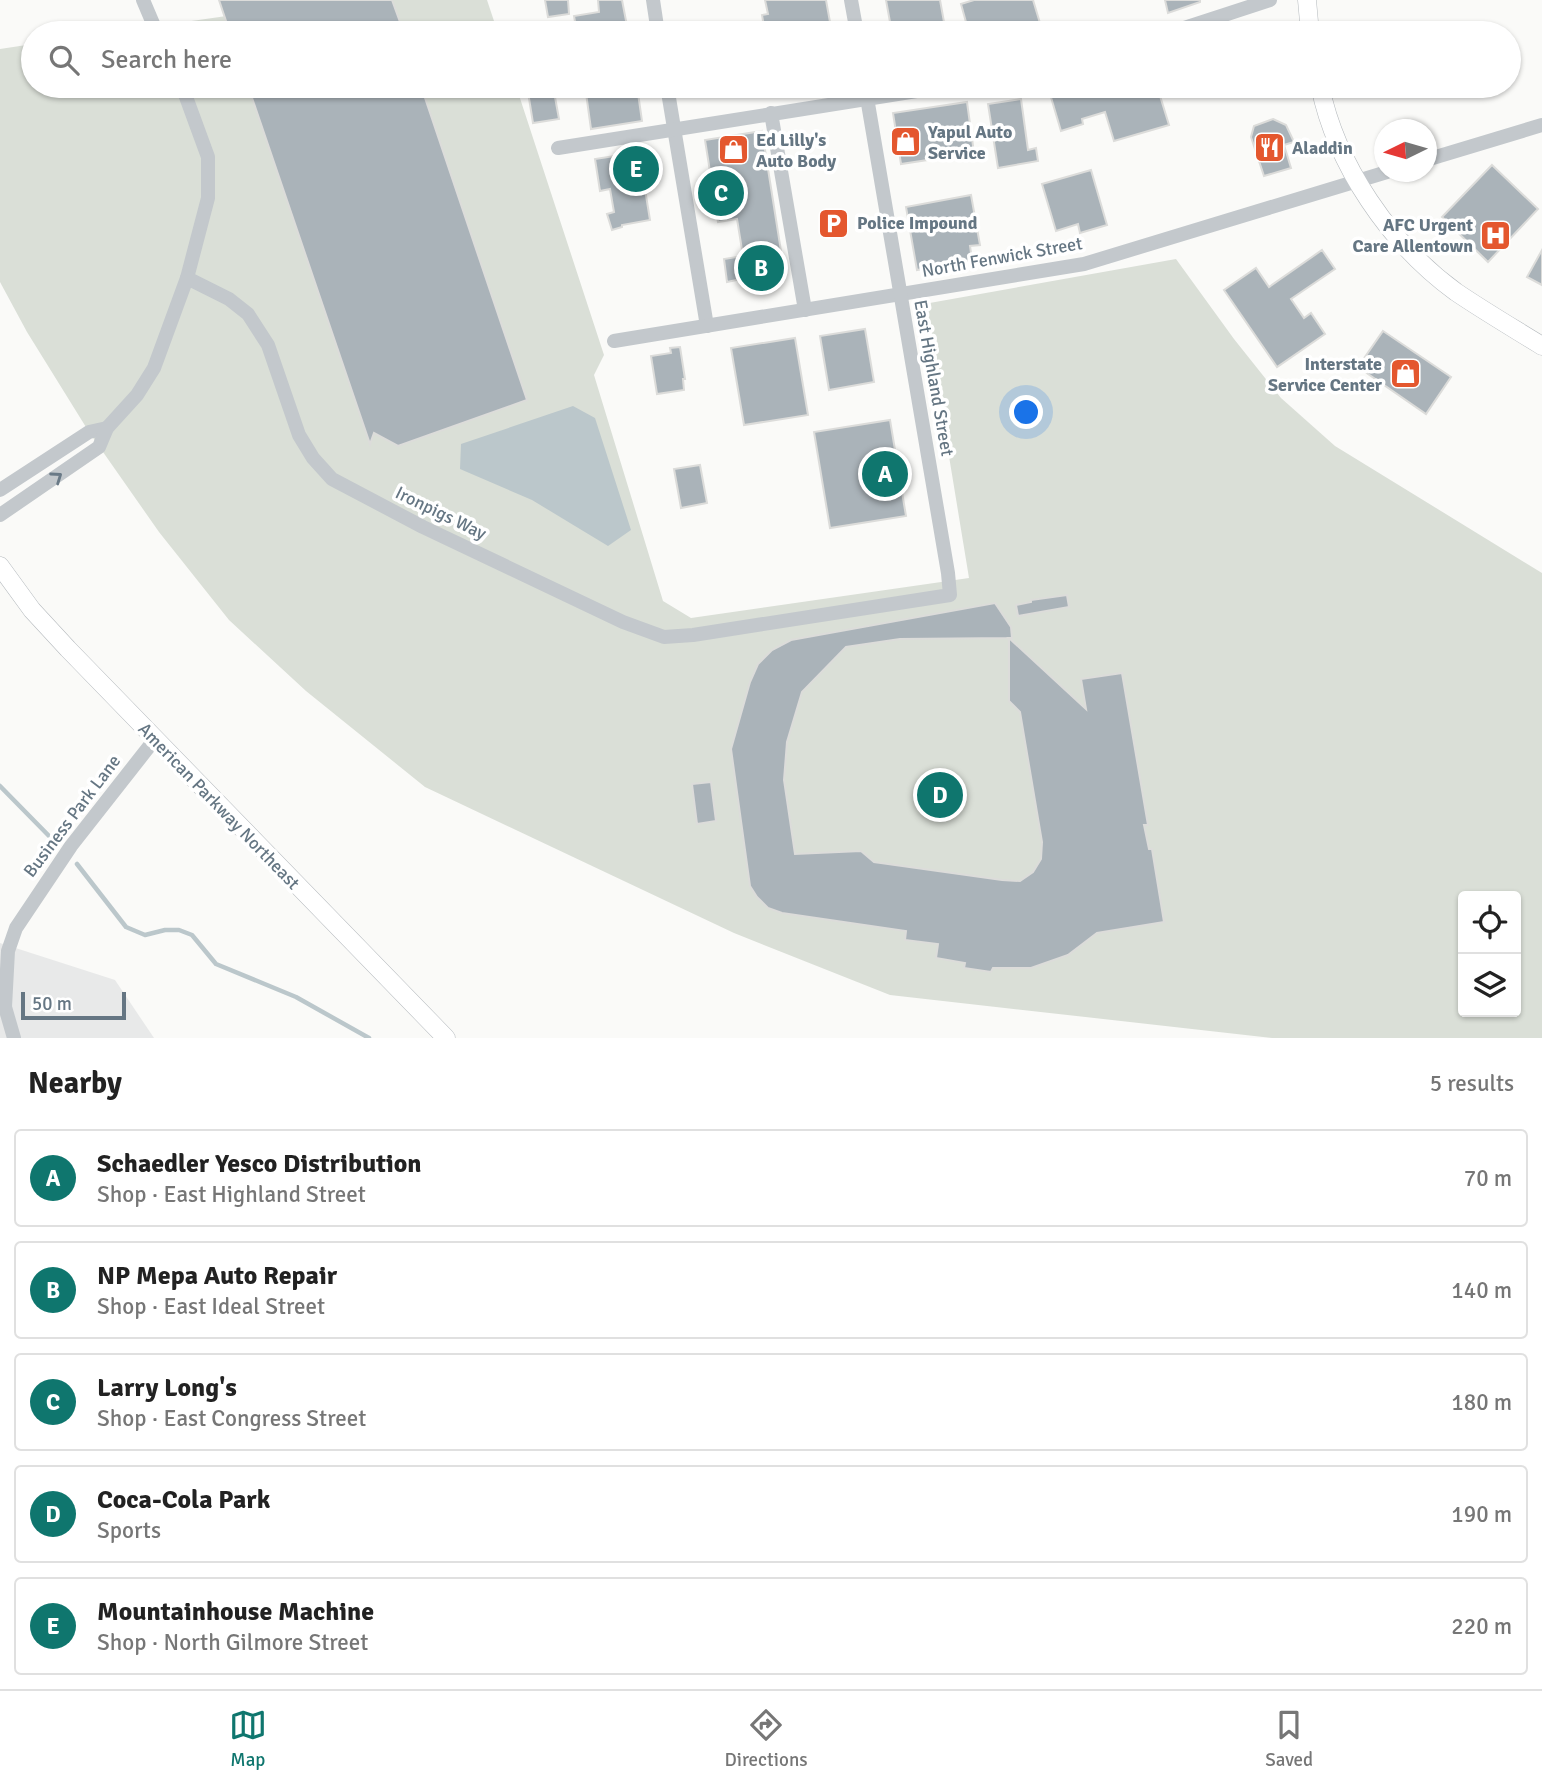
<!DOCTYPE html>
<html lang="en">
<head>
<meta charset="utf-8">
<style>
	:root { --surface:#fff; --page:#f2f2f2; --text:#222; --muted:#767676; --line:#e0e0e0; --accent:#0f766e }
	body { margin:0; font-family:Signika,sans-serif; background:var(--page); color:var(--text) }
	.controls { position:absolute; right:21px; bottom:21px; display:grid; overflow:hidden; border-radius:7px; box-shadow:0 2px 5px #0004 }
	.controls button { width:63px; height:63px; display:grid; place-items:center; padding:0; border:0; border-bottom:2px solid var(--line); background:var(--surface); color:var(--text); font:35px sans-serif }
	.compass { position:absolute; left:1374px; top:119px; width:63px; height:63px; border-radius:50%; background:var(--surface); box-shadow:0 2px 5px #0004; rotate:265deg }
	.scale { position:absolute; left:21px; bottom:18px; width:105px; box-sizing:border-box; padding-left:7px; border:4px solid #657683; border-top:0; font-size:19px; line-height:24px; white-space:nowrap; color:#657683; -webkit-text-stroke:5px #fff; paint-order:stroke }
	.you { position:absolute; left:1027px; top:413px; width:24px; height:24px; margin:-18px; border:5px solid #fff; border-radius:50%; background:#1a73e8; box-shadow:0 0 0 10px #1a73e833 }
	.badge { display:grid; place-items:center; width:46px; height:46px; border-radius:50%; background:var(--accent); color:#fff; font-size:23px; font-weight:700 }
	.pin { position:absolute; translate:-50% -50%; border:4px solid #fff; box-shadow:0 2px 7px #0006 }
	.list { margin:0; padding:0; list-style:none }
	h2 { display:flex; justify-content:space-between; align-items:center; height:91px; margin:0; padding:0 28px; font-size:30px }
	h2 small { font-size:23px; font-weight:400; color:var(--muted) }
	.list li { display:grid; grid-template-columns:46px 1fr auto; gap:21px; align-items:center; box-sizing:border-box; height:98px; margin:0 14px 14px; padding:0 14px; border:2px solid var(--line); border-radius:7px }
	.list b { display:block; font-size:26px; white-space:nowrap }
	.list p { margin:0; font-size:23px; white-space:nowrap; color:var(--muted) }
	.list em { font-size:23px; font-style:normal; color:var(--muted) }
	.icon { flex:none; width:38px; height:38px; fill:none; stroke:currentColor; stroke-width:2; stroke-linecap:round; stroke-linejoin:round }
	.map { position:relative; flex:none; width:1542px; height:1038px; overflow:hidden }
	.search { position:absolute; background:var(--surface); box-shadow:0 2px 5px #0004; left:21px; right:21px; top:21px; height:77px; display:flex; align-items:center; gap:18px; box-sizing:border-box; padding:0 24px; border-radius:38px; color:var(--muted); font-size:26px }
	.sheet { height:651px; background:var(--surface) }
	nav { display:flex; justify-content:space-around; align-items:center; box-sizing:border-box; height:98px; border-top:2px solid var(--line); background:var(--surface); font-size:19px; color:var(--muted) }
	nav a { display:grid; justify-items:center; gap:4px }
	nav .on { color:var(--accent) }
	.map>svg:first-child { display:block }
</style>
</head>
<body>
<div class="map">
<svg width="1542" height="1038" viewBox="0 0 1542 1038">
	<rect width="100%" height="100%" fill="#fafaf8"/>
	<polygon fill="#e8e9e9" points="0,943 115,980 154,1038 0,1038"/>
	<g fill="#dadfd7" fill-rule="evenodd">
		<polygon points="337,0 487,0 498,33 108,33"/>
		<path d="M33 44V86H516L604 355 594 375 663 601 691 618 969 578 924 304 1176 259 1234 339 1281 398 1335 446 1542 573V1038H1272L890 995 734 933 425 787 306 691 229 620 159 532 89 432 27 332 0 282V49ZM1463 896H1516V1012H1463Z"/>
	</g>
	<polygon fill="#bbc7cb" points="573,406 595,418 631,530 608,546 532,500 460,469 461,444"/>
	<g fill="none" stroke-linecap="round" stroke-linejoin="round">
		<g stroke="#bbc7cb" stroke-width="4.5">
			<polyline points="0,786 53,840"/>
			<polyline points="77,864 126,927 145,935 165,930 179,930 192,935 216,964 296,997 369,1038"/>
		</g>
	</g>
	<g fill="#aab3b9" stroke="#dcdcda" stroke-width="2" fill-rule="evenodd">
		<polygon points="219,0 392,0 404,33 230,33"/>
		<polygon points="545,0 568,0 569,14 548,17"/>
		<polygon points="598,0 622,0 628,31 577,33 574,16 599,12"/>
		<polygon points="765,0 826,0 832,33 765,33 762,15 768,14"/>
		<polygon points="886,0 940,0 946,33 892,33"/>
		<polygon points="974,0 1033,0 1043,33 969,33 961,4"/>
		<polygon points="1165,0 1200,0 1200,2 1168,13"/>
		<polygon points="248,86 421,86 527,400 398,446 374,433 370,444"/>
		<polygon points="527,86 553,86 559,119 533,123"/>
		<polygon points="585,86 637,86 642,121 591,129"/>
		<polygon points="1077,86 1157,86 1169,125 1114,141 1105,112 1082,119 1083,124 1061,131 1050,94"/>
		<polygon points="1021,99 1028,150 1036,148 1038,161 998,168 988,104"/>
		<polygon points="967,102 974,153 901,164 893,113"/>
		<polygon points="1273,119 1286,125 1294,142 1284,145 1291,168 1264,176 1251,137 1254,126"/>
		<polygon points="762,131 784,270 727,282 724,259 743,256 737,219 718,222 705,140"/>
		<polygon points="647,151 653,182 644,183 650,220 622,225 622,227 612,230 607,214 614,212 610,189 600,191 595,159"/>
		<polygon points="1492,165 1538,209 1488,262 1442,217"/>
		<polygon points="1091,170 1107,225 1080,233 1078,224 1056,231 1042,184"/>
		<polygon points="971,195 980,245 970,246 972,260 917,270 906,207"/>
		<polygon points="1322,250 1335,269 1291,299 1304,318 1311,313 1325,334 1277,367 1224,290 1256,268 1269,287"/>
		<polygon points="1542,250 1542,285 1527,277"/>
		<polygon points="865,329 874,382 829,390 820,336"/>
		<polygon points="1383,331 1451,377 1426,414 1358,367"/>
		<polygon points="795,338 808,415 744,425 731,348"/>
		<polygon points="680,347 685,379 683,379 684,390 657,394 651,356 671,353 670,348"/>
		<polygon points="890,420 906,516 830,528 814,432"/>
		<polygon points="700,465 707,503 681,508 674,469"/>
		<polygon points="1067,595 1069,607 1018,616 1016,605 1031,602 1031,600"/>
		<path d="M995 603 1011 627 1012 638H1009L1086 709 1081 679 1122 673 1148 825H1144L1149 849H1152L1164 922 1097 933 1068 955 1031 968H993L991 972 964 968 965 963 936 958 938 944 905 940 906 931 782 913 768 908 757 897 750 886 731 749 750 682 758 664 772 650 791 640ZM1009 638V701L1020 712 1042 842 1041 859 1033 872 1020 881 1002 880 874 862 861 851 795 854 784 780 787 742 802 692 846 647 900 639Z"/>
		<polygon points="711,782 716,821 697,824 692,784"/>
	</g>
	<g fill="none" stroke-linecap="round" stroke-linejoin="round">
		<defs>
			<g id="major">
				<polyline points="1307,0 1310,33"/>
				<path d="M1320 86C1336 165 1390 244 1456 292 1484 311 1513 328 1542 346"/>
				<polyline points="0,566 32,610 68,649 446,1038"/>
			</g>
		</defs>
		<use href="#major" stroke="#b5babe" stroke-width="19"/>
		<g stroke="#c3c8cc" stroke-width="14">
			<polyline points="143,0 157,33"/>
			<polyline points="653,0 658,33"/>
			<polyline points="851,0 857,33"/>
			<polyline points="1169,33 1270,0"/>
			<polyline points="182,86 208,157 208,198 187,278"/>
			<polyline points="667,86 707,326"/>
			<polyline points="771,113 805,310"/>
			<polyline points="558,148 948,86"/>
			<polyline points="1426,160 1542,125"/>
			<polyline points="614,341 1084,264 1387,172"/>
			<polyline points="0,490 89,432 107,428"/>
			<polyline points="0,515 99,447 107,428 137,395 154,368 187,278 229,299 248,314 268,345 299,435 313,458 332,479 423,527 623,622 664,637 693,635 950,595 948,573 865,86"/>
			<polyline points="14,1038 5,1007 8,951 16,928 71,846 155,739"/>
		</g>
		<use href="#major" stroke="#fff" stroke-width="18"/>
	</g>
	<defs><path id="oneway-chevron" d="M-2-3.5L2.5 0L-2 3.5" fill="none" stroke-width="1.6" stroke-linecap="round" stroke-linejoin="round" transform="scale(1.75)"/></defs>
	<use stroke="#6a7a87" href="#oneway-chevron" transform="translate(57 477) rotate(-35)"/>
	<defs>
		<symbol id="shop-square" viewBox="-11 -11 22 22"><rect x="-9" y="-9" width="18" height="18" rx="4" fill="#e4572e" stroke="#fff"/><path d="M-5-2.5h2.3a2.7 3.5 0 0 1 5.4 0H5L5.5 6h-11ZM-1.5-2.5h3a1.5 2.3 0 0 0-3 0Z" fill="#fff"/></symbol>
		<symbol id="restaurant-square" viewBox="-11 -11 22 22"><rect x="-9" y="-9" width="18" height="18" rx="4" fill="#e4572e" stroke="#fff"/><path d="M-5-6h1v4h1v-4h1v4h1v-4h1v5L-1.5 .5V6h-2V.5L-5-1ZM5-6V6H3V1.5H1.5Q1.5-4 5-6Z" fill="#fff"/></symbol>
		<symbol id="parking-square" viewBox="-11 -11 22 22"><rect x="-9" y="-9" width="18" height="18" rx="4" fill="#e4572e" stroke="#fff"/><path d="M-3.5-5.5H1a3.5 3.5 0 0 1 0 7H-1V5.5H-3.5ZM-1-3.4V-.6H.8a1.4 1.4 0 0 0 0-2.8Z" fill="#fff"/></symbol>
		<symbol id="hospital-square" viewBox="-11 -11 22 22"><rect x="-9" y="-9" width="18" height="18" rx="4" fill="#e4572e" stroke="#fff"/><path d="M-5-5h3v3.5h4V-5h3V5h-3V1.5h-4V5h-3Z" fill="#fff"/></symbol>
	</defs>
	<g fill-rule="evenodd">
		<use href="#shop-square" x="888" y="124" width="35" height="35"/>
		<use href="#restaurant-square" x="1252" y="130" width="35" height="35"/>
		<use href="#shop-square" x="716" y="132" width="35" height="35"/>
		<use href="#parking-square" x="816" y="206" width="35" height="35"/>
		<use href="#hospital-square" x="1478" y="218" width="35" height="35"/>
		<use href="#shop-square" x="1388" y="356" width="35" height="35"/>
	</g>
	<g text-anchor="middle" stroke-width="7" stroke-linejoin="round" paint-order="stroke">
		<g font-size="18" font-weight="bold" fill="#657683" stroke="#fff" text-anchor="start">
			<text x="928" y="138">Yapul Auto<tspan x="928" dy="21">Service</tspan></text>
			<text x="756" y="146">Ed Lilly's<tspan x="756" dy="21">Auto Body</tspan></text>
			<text x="1292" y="154">Aladdin</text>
			<text x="857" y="229">Police Impound</text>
			<text x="1473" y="231" text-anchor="end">AFC Urgent<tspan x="1473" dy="21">Care Allentown</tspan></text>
			<text x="1382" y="370" text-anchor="end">Interstate<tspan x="1382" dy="21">Service Center</tspan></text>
		</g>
		<g font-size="18" fill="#657683" stroke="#fff">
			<text transform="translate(1002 257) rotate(-10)" y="6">North Fenwick Street</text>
			<text transform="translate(934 378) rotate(80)" y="6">East Highland Street</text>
			<text transform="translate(441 513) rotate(26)" y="6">Ironpigs Way</text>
			<text transform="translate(219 806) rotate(46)" y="6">American Parkway Northeast</text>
			<text transform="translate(72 816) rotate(-53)" y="6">Business Park Lane</text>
		</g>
	</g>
</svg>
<div class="controls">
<button><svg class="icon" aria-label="locate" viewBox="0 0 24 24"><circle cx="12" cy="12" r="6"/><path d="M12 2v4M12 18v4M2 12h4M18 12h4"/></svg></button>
<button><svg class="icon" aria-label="layers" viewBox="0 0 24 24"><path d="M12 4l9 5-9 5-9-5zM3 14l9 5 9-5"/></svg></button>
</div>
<svg class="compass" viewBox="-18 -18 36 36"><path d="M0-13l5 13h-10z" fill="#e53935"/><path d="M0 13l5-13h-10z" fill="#767676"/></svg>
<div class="scale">50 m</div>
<div class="you"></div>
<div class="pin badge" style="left:885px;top:474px">A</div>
<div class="pin badge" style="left:761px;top:268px">B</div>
<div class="pin badge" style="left:721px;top:193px">C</div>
<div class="pin badge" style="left:940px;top:795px">D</div>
<div class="pin badge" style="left:636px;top:169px">E</div>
<div class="search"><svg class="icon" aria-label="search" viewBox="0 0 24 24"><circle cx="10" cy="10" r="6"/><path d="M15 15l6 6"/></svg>Search here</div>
</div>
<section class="sheet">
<h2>Nearby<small>5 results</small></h2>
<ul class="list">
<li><span class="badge">A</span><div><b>Schaedler Yesco Distribution</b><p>Shop · East Highland Street</p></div><em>70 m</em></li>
<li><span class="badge">B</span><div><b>NP Mepa Auto Repair</b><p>Shop · East Ideal Street</p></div><em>140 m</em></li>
<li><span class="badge">C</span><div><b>Larry Long's</b><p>Shop · East Congress Street</p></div><em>180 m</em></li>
<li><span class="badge">D</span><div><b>Coca-Cola Park</b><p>Sports</p></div><em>190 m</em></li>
<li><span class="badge">E</span><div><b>Mountainhouse Machine</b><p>Shop · North Gilmore Street</p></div><em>220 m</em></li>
</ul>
</section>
<nav>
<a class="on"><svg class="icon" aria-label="map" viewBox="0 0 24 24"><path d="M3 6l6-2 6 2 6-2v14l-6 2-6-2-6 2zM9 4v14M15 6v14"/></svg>Map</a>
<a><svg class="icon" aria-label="directions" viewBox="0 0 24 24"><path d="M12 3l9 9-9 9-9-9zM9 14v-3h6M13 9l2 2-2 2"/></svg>Directions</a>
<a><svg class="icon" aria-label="saved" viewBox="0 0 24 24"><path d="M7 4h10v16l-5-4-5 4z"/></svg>Saved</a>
</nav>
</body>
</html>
